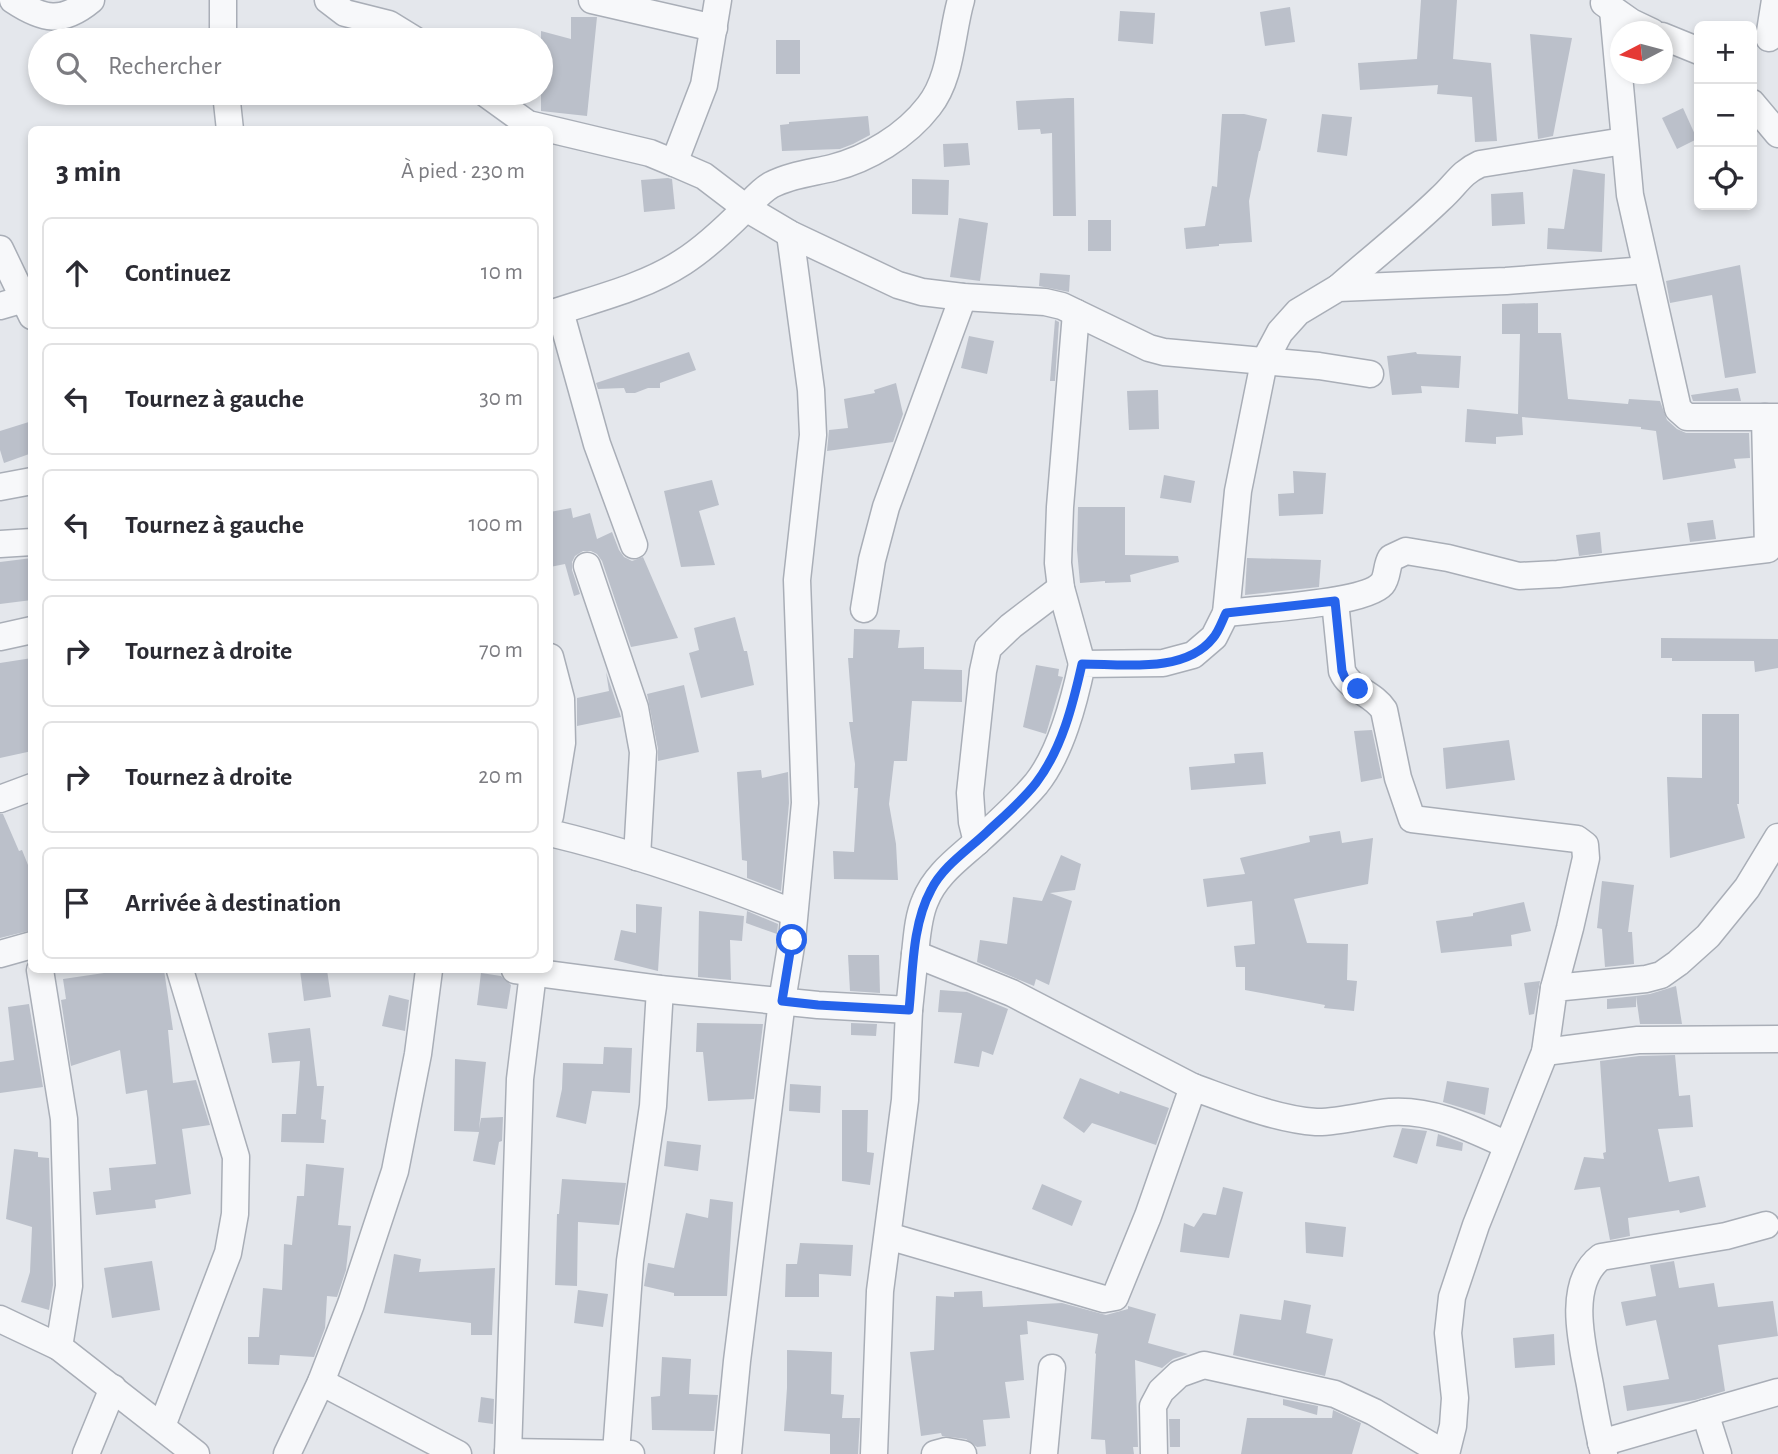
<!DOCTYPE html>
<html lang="fr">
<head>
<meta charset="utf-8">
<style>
	:root { --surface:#fff; --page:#f2f2f3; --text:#2b2b33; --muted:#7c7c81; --line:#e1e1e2 }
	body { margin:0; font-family:"Alegreya Sans",sans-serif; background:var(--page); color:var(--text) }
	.controls { position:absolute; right:21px; top:21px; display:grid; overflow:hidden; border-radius:10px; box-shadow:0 4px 10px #0003 }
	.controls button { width:63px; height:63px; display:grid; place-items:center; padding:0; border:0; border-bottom:2px solid var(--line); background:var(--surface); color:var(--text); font:35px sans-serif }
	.compass { position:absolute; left:1610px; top:21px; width:63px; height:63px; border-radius:50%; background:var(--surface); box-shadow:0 4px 10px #0003; rotate:264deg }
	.stop { position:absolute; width:21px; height:21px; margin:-16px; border:5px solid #2563eb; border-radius:50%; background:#fff }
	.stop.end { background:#2563eb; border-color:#fff; box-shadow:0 2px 7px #0008 }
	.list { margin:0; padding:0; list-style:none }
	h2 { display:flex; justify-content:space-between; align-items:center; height:91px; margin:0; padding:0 28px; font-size:30px }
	h2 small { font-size:23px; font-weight:400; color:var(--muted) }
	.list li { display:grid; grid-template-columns:46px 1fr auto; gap:21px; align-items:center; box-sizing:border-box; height:112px; margin:0 14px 14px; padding:0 14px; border:2px solid var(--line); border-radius:10px }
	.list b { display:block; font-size:26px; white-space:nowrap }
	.list em { font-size:23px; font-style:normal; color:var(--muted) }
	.icon { flex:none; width:38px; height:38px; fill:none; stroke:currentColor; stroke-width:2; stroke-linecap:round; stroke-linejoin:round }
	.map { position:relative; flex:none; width:1778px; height:1454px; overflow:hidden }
	.search { position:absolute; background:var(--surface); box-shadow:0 4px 10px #0003; left:28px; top:28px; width:525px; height:77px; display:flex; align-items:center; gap:18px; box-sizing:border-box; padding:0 24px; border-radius:38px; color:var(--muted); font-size:26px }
	.panel { position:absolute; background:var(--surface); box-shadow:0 4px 10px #0003; left:28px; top:126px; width:525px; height:847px; border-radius:10px }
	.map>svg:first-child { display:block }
</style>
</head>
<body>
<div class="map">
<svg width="1778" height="1454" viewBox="0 0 1778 1454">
	<rect width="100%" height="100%" fill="#e4e7ec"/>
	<g fill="#bbc0ca">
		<polygon points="1421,0 1457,0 1453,59 1491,63 1497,141 1475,142 1472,97 1437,94 1438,85 1360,90 1358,63 1417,59"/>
		<polygon points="1290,7 1295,42 1265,46 1260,12"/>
		<polygon points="1120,11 1155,13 1153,44 1118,41"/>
		<polygon points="571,17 597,17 587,116 541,111 541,31 571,39"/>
		<polygon points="1530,34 1572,38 1553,136 1538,139"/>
		<rect x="776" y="40" width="24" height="34"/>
		<polygon points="1068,98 1074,98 1076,216 1053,216 1052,133 1041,134 1040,129 1018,130 1016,101"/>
		<polygon points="1683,108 1697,139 1677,149 1662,118"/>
		<polygon points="1222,114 1244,114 1267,119 1260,151 1259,151 1249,201 1252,242 1219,244 1219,246 1186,249 1184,228 1205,226 1212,186 1217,187"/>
		<polygon points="1322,114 1352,117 1347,156 1317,152"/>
		<polygon points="868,116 870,135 853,144 840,149 782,151 780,125 789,124 789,122"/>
		<polygon points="968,143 970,165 944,167 943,144"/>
		<polygon points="1573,169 1605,174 1602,252 1547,249 1548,228 1564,229"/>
		<polygon points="668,178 672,179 675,209 644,212 641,180"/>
		<polygon points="912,179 949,180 948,215 912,214"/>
		<polygon points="1523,192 1525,224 1492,226 1491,194"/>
		<polygon points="959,218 988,223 980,281 950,277"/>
		<rect x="1088" y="220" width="23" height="31"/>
		<polygon points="1740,265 1756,373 1725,378 1712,295 1670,303 1666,281"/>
		<polygon points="1040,273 1070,275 1069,292 1039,286"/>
		<polygon points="1538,303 1538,333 1561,333 1568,399 1628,404 1629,399 1660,401 1667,420 1677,429 1686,433 1749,433 1750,458 1734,459 1736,468 1663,480 1656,431 1641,429 1641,427 1522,417 1523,435 1496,437 1496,444 1465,442 1467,409 1518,414 1520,334 1502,334 1502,304"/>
		<polygon points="1055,320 1059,322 1055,381 1050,381"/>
		<polygon points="969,336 994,341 987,374 961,368"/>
		<polygon points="689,352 696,370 660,383 660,388 648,388 635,393 626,393 624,388 598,389 596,383"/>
		<polygon points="1416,352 1417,354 1461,356 1459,388 1421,386 1422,393 1392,395 1387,356"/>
		<polygon points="896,383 903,414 893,442 827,451 829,430 848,428 844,399 875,393 874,390"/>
		<polygon points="1738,388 1741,401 1693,401 1691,395"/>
		<polygon points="1158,390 1159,429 1129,430 1127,391"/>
		<polygon points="32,421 32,453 4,463 0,450 0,431"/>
		<polygon points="1293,471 1326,473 1323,514 1279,516 1278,494 1294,493"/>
		<polygon points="1164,475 1195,481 1191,503 1160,498"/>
		<polygon points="712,480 719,505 699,511 715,565 681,567 664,491"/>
		<polygon points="1078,507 1125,507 1125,555 1178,556 1179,562 1130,575 1131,582 1105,583 1105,581 1080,583 1077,550"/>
		<polygon points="571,508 573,518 590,513 597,539 612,532 619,550 624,557 632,561 643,557 678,638 631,647 602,561 597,554 591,551 583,551 575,556 572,562 572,570 580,594 574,596 565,564 550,567 550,512"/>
		<polygon points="1713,520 1716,539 1690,542 1687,523"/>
		<polygon points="1600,532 1602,553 1579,556 1576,535"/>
		<polygon points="32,558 32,600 0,604 0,562"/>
		<polygon points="1247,558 1321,560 1319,587 1245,595"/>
		<polygon points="735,617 744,651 747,651 754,685 701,698 689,653 699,650 694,628"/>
		<polygon points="854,629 900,630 898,648 924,647 924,669 962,670 962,702 912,701 907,761 894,761 889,804 896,844 898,880 834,879 833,851 854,852 858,788 854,788 855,764 849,722 853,722 848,658 853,658"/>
		<polygon points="1661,638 1778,639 1778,668 1755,672 1754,661 1672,661 1672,658 1661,658"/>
		<polygon points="32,658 32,751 0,758 0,663"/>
		<polygon points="1036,665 1059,669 1058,676 1063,677 1046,734 1023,727"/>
		<polygon points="606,672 621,717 577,726 577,698 609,691"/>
		<polygon points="684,685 699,752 658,761 658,749 647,694"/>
		<polygon points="1702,714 1739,714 1739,804 1737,804 1745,838 1670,858 1667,777 1702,778"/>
		<polygon points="1372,730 1382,778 1361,782 1354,731"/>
		<polygon points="1509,740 1515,780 1446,789 1443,748"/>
		<polygon points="1263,752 1266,784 1191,790 1189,767 1235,763 1234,754"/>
		<polygon points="761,770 762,778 788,772 789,803 781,891 747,878 747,861 742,860 737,772"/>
		<polygon points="0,814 3,814 19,851 22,850 32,875 32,930 0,938"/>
		<polygon points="1340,831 1342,843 1373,838 1368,884 1294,899 1307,943 1348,944 1347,980 1357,981 1354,1011 1324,1008 1325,1005 1245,990 1245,967 1236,967 1234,946 1255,944 1252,901 1207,907 1203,879 1245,874 1240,858 1310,842 1309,836"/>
		<polygon points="1061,855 1081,864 1075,890 1050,893 1072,901 1049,985 1036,979 1034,986 977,962 980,940 1007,944 1013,897 1042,901"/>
		<polygon points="1602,881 1634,885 1628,932 1632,932 1634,964 1605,967 1602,929 1597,928"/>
		<polygon points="1524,902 1531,931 1511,935 1512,946 1441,953 1436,921 1473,916 1473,913"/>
		<polygon points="636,904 662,907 658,971 614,960 621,930 636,933"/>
		<polygon points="699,911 744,916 742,941 730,940 731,980 698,977"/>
		<polygon points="747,911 778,924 777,934 746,923"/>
		<polygon points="848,955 879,955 880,993 850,991"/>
		<polygon points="104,970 164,970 173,1030 168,1030 173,1083 196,1080 210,1125 182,1129 191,1194 155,1200 156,1208 96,1215 93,1192 111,1190 109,1168 156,1164 147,1090 126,1094 120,1050 71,1066 61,1000 66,999 63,979 104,973"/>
		<polygon points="300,970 327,970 331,997 304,1001"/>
		<polygon points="481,973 501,976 511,985 507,1009 477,1005"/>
		<polygon points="1540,981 1534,1014 1529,1015 1524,983"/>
		<polygon points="1676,986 1682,1024 1640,1024 1636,996 1650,994"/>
		<polygon points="940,990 967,992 1008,1009 993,1055 982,1051 979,1067 954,1063 962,1013 938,1012"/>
		<polygon points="389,995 409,1000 405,1031 382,1026"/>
		<polygon points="1636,996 1636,1007 1607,1009 1607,999"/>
		<polygon points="29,1004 43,1087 0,1093 0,1062 14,1060 8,1007"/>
		<polygon points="697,1023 763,1024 754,1099 708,1101 703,1052 696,1052"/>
		<polygon points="851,1023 877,1024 876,1036 851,1035"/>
		<polygon points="310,1028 317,1086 324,1086 321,1119 326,1120 324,1143 281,1142 282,1114 296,1114 300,1061 272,1063 268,1033"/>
		<polygon points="604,1047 632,1048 630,1093 592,1091 586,1124 556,1117 562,1089 563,1063 603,1064"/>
		<polygon points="1675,1055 1679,1096 1690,1095 1693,1127 1658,1129 1669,1182 1699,1176 1706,1207 1680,1213 1679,1210 1628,1218 1630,1236 1610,1240 1600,1187 1574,1190 1584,1157 1604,1159 1603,1153 1606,1152 1600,1061 1639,1056"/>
		<polygon points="455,1059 486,1062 479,1129 481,1118 503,1117 502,1141 499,1142 495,1165 473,1161 479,1132 454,1131"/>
		<polygon points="1080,1078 1119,1094 1120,1091 1169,1108 1156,1145 1092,1123 1084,1133 1063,1118"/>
		<polygon points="1447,1081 1489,1088 1485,1115 1443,1102"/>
		<polygon points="790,1084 821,1086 820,1113 789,1111"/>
		<polygon points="842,1110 868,1110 867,1152 874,1153 870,1185 842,1181"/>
		<polygon points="1402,1128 1427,1131 1417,1164 1393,1157"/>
		<polygon points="1438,1134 1463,1143 1462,1151 1436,1146"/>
		<polygon points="667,1141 701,1145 698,1171 664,1166"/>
		<polygon points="14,1149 38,1152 38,1157 49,1158 53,1285 49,1310 21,1302 30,1272 32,1227 6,1219"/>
		<polygon points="306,1164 344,1168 338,1225 351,1226 346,1270 337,1297 327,1296 325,1328 314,1357 280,1355 279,1365 248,1364 248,1337 259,1337 263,1288 282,1290 284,1244 292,1245 297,1196 304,1196"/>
		<polygon points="562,1179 626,1183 619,1225 578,1222 577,1286 555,1285 557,1214 559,1214"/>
		<polygon points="1042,1184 1082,1201 1072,1226 1032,1209"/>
		<polygon points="1223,1187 1243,1192 1229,1258 1180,1252 1184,1223 1194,1227 1203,1213 1216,1215"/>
		<polygon points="710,1199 733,1202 727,1296 674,1296 674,1293 644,1286 648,1263 674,1268 686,1213 708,1218"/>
		<polygon points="1305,1222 1346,1227 1343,1257 1306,1253"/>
		<polygon points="800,1243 853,1245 851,1276 819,1274 819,1297 785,1297 786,1264 797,1264"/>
		<polygon points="394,1254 421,1259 419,1272 495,1268 492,1335 471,1335 471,1323 384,1313"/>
		<polygon points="152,1261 160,1310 112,1318 104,1268"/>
		<polygon points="1674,1261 1679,1288 1714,1283 1718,1307 1773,1301 1778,1336 1718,1345 1725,1391 1695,1400 1627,1411 1623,1386 1669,1379 1656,1320 1626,1326 1621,1302 1656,1296 1650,1265"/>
		<polygon points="578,1290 608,1294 603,1327 574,1323"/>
		<polygon points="982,1291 983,1307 1062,1303 1106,1315 1128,1309 1128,1306 1156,1314 1148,1343 1188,1354 1173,1359 1162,1368 1135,1360 1138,1447 1133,1447 1134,1454 1106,1454 1105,1440 1091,1439 1096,1354 1095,1353 1098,1334 1027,1321 1028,1334 1020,1335 1024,1380 1005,1382 1010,1418 983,1420 986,1446 977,1447 966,1439 942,1436 941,1433 921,1436 910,1352 934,1350 936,1296 954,1297 954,1292"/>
		<polygon points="1284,1300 1311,1305 1306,1333 1333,1339 1325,1376 1233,1355 1240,1314 1281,1320"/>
		<polygon points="1554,1334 1555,1365 1515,1368 1513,1338"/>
		<polygon points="787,1350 832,1352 831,1394 844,1395 842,1418 860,1418 858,1454 830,1454 830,1434 784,1431 787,1388"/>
		<polygon points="662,1357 691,1359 689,1394 718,1395 714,1431 652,1430 651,1397 660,1396"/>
		<polygon points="481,1397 494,1399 493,1424 478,1422"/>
		<polygon points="1283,1399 1318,1406 1317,1415 1283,1405"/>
		<polygon points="1333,1410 1361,1423 1352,1454 1241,1454 1247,1418 1332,1418"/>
		<polygon points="1169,1419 1180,1419 1180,1447 1170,1447"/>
	</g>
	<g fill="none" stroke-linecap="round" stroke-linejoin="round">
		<defs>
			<g id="street">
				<path d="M13 0C43 20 62 24 91 0"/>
				<polyline points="328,0 345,13 389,24 415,40"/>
				<polyline points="592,0 714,28"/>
				<polyline points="1604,3 1631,22 1652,32"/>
				<polyline points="1613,10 1630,195 1678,409 1687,417 1778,417"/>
				<polyline points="1662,36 1699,51"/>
				<polyline points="1769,38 1775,0"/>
				<polyline points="223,40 223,0"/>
				<polyline points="226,93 230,130"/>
				<polyline points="485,93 528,124 650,153 674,163 704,85 718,0"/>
				<polyline points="1752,103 1778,134"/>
				<polyline points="674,163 704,176 746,208 790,234 898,285 922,292 963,297 1045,302 1062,306 1149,348 1164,352 1319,366 1370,374"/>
				<polyline points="0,249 32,316"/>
				<path d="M1338 288C1372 258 1408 230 1440 199 1456 185 1460 173 1480 164L1624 141"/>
				<polyline points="0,306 24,299"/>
				<polyline points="560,311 597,444 634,545"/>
				<polyline points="1076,313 1060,507 1058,563 1061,588 1082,664"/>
				<path d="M550 314C594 299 643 288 683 262 705 248 725 229 744 210 752 202 759 192 771 185 790 175 811 173 832 168 868 159 906 136 929 106 952 77 951 34 961 0"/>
				<polyline points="0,487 32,481"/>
				<polyline points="0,544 32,542"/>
				<polyline points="587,566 635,708 643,752 637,857"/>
				<path d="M1335 601 1342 671C1350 690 1373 693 1384 710L1398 778 1412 819 1577 839 1585 845 1586 858 1570 928 1554 988"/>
				<polyline points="864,609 872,560 886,507 963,297"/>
				<path d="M1226 613C1256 609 1365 604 1382 584 1388 577 1386 566 1391 558L1406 551 1448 558 1519 576 1558 574 1768 549 1765 417"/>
				<polyline points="0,637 32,630"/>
				<polyline points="550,657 561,699 562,743 550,816"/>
				<polyline points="0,799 32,787"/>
				<path d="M550 833C634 853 714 881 794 913"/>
				<polyline points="977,842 972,822 970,793 983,671 988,648 1011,626 1061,588"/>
				<polyline points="0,954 32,945"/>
				<path d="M915 954C917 936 918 917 925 901 935 875 958 859 978 841 998 823 1019 804 1036 784 1061 753 1074 702 1082 664L1163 663 1193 655 1214 637 1226 613 1238 491 1264 362 1280 332 1298 312 1338 288 1506 281 1646 270"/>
				<polyline points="40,970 64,1119 69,1286 59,1347"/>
				<path d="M515 970 660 989 818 1005 909 1010 915 954 1012 993 1193 1087C1232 1101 1275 1119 1316 1122 1336 1123 1369 1114 1390 1112 1432 1109 1470 1128 1507 1145"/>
				<polyline points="1545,1052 1638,1040 1778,1039"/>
				<polyline points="888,1236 1104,1299 1115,1297 1148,1216 1193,1087"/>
				<polyline points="0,1319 59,1347 196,1454"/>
				<polyline points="321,1382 458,1454"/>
				<polyline points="1705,1413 1718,1454"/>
				<polyline points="162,1426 228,1253 235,1214 236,1157 180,970"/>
				<polyline points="1601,1443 1778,1392"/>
				<polyline points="508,1452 631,1454"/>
				<polyline points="616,1453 630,1261 653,1106 660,989"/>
				<polyline points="86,1454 113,1388"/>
				<polyline points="287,1454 321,1382 351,1304 395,1171 418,1054 429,970"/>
				<polyline points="508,1454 520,1079 533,973"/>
				<polyline points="728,1454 737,1361 782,1001 792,940 805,803 797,580 813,435 811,390 790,234"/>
				<polyline points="874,1454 880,1291 905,1100 909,1010"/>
				<polyline points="935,1454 946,1451 963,1454"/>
				<polyline points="1044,1454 1052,1368"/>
				<polyline points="1154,1454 1153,1406 1161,1391 1179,1374 1204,1365 1335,1394 1374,1412 1445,1454"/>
				<polyline points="1446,1454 1453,1426 1455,1398 1448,1333 1452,1297 1476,1225 1545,1052 1554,988 1646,979 1661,975 1678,963 1708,936 1747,888 1778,837"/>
				<path d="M1604 1454C1598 1431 1594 1408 1590 1385 1583 1348 1565 1284 1601 1257L1726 1236 1766 1225"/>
			</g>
		</defs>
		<use href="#street" stroke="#a9aeb7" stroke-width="29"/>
		<use href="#street" stroke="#f7f8fa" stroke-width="26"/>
	</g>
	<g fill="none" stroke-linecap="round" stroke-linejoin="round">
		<path stroke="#2563eb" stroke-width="9" d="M792 940 782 1001 818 1005 909 1010C913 971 912 925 931 890 943 866 968 850 987 832 1003 817 1022 801 1036 783 1062 749 1073 704 1082 664 1122 664 1185 674 1213 638 1219 631 1222 621 1226 613L1335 601 1342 671 1345 678 1358 689"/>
	</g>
</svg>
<div class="controls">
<button>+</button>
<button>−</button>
<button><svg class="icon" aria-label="locate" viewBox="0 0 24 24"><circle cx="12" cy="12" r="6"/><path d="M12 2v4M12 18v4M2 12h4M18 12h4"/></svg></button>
</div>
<svg class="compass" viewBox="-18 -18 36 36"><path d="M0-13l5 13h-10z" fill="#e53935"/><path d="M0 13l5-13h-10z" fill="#7c7c81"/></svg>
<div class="stop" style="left:792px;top:940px"></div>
<div class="stop end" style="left:1358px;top:689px"></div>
<div class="search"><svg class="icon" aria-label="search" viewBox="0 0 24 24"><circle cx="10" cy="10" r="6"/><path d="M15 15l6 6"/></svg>Rechercher</div>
<section class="panel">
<h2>3 min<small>À pied · 230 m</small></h2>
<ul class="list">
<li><svg class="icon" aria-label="ahead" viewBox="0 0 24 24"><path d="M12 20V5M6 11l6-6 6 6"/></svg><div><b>Continuez</b></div><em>10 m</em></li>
<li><svg class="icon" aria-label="left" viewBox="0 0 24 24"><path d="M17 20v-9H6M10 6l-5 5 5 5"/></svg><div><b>Tournez à gauche</b></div><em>30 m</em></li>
<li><svg class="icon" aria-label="left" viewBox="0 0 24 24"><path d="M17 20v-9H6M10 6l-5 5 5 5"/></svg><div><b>Tournez à gauche</b></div><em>100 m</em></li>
<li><svg class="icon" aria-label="right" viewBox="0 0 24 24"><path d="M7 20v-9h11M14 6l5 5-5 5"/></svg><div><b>Tournez à droite</b></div><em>70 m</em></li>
<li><svg class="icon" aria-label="right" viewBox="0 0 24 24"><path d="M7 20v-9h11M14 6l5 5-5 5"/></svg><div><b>Tournez à droite</b></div><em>20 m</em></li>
<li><svg class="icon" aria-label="arrive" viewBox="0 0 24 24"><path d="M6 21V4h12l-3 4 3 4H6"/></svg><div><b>Arrivée à destination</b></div></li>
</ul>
</section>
</div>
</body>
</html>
